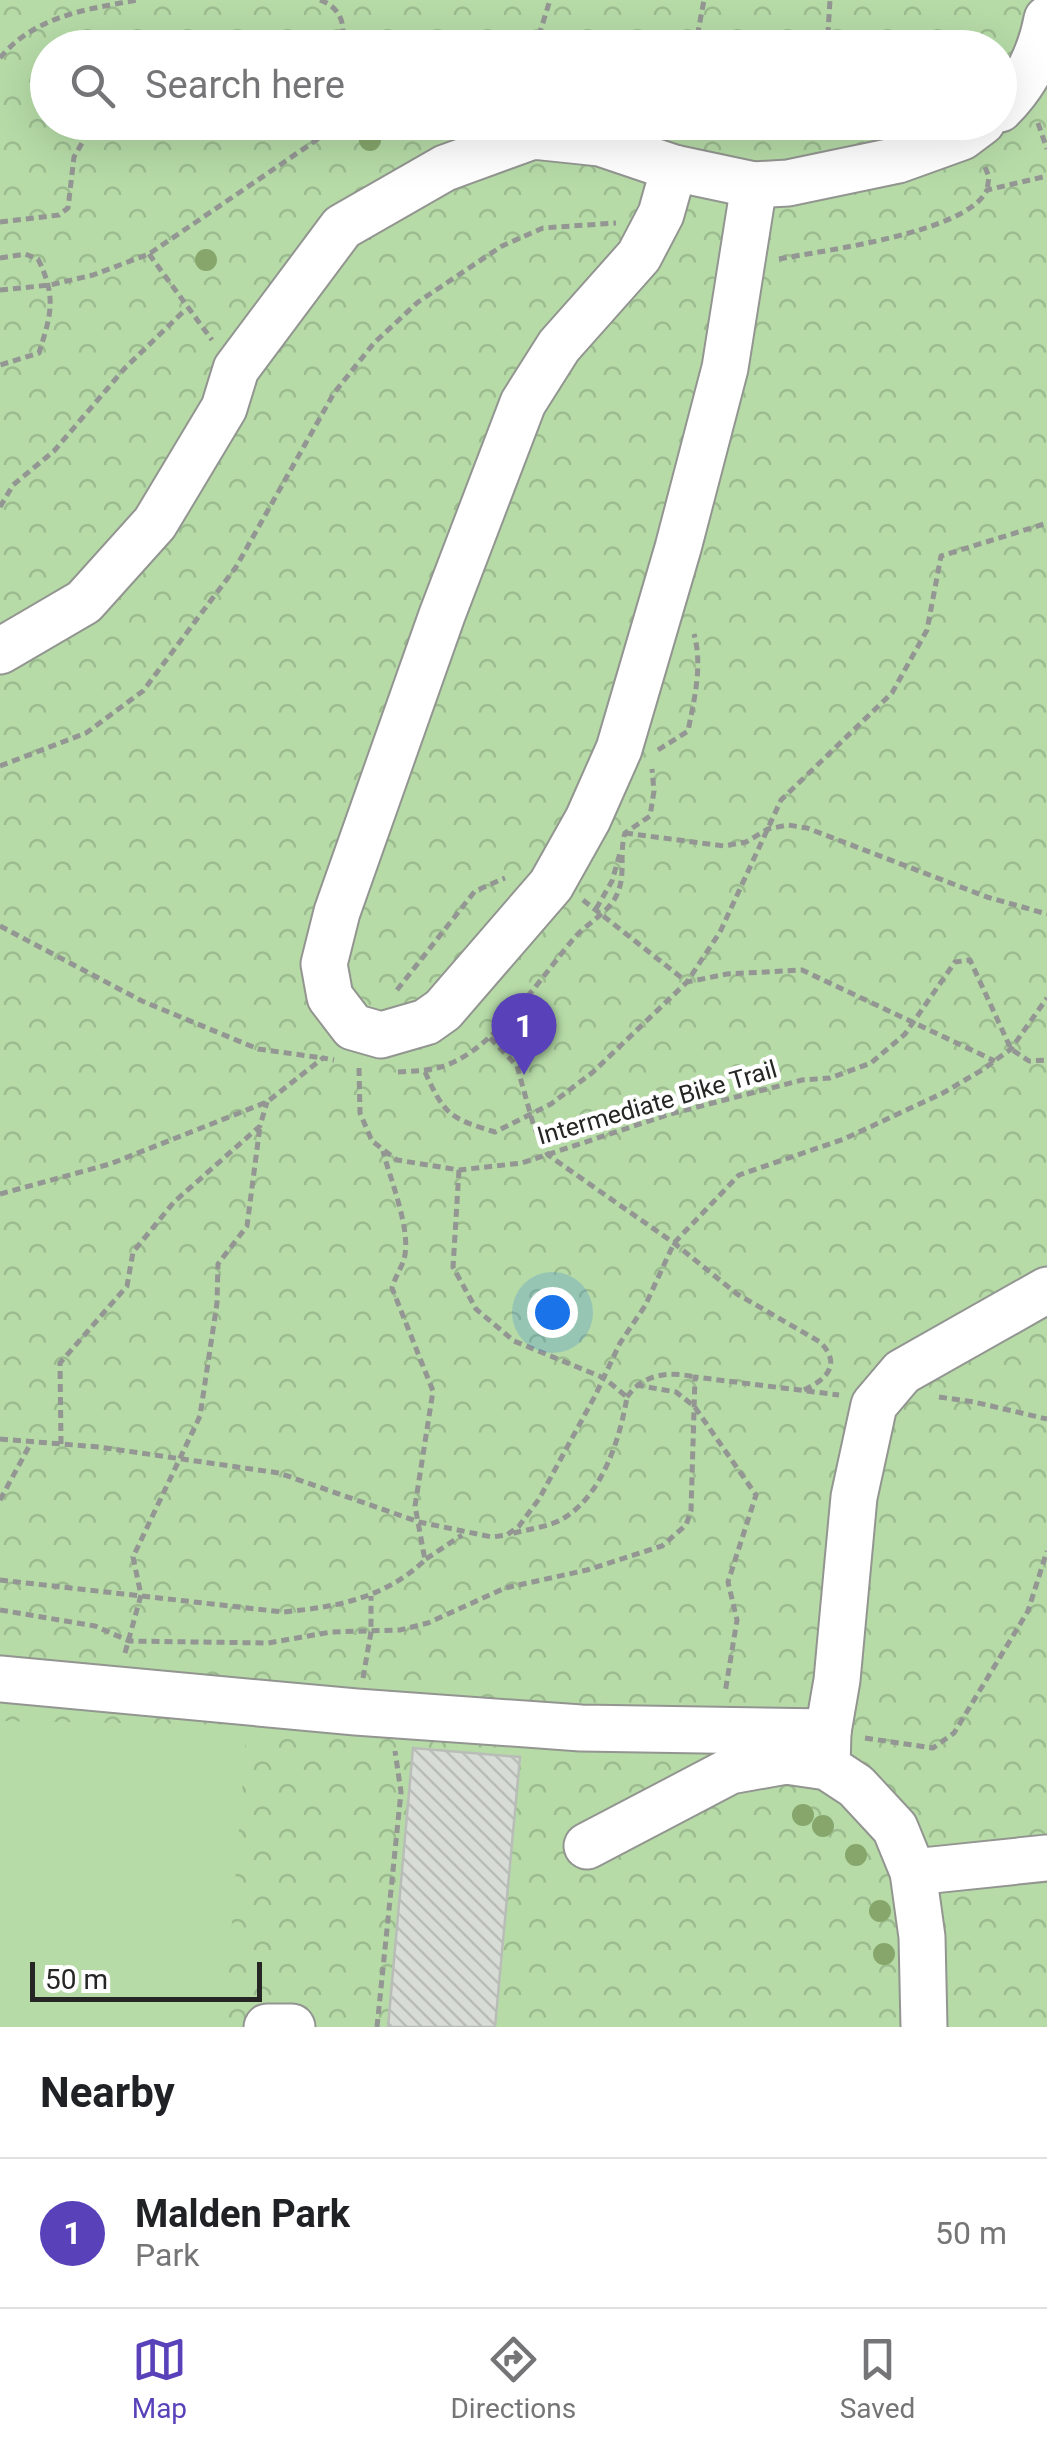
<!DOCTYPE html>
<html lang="en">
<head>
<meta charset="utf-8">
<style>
	:root { --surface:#fff; --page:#f6f6f6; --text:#202124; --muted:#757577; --line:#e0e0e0; --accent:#5941b9 }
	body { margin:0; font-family:Roboto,sans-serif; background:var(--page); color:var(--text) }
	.scale { position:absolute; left:30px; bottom:25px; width:232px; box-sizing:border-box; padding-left:10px; border:5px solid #262725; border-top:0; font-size:28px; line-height:35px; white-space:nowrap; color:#262725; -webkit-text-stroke:8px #fff; paint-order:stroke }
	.you { position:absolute; left:552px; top:1312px; width:35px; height:35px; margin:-25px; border:8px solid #fff; border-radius:50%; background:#1a73e8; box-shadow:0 0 0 15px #1a73e833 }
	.badge { display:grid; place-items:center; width:65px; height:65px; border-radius:50%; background:var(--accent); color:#fff; font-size:32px; font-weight:700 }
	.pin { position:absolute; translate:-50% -82px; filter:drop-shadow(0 2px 5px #0008) }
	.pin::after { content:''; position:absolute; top:52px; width:35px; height:30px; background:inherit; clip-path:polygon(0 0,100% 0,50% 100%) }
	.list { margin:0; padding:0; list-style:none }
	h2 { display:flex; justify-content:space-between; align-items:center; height:130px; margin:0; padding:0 40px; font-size:42px }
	h2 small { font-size:32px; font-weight:400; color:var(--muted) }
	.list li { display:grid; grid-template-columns:65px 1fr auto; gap:30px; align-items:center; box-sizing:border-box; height:150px; padding:0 40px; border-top:2px solid var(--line) }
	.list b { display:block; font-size:38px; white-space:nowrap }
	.list p { margin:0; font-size:32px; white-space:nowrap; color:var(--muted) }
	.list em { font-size:32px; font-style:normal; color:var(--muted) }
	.icon { flex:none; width:55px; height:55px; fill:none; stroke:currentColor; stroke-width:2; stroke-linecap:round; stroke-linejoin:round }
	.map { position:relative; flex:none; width:1047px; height:2027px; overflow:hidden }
	.search { position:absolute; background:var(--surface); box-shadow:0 10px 40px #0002; left:30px; right:30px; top:30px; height:110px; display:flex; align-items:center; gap:25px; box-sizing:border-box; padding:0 35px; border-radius:55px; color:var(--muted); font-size:38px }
	.sheet { height:280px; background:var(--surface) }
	nav { display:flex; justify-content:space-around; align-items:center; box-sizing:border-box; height:140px; border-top:2px solid var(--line); background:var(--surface); font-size:28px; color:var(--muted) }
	nav a { display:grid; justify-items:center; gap:5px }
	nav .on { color:var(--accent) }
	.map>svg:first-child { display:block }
</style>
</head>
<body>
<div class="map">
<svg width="1047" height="2027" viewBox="0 0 1047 2027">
	<defs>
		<pattern id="park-crowns" width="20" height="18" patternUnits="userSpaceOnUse" patternTransform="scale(2.5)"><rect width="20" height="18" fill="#b6dba7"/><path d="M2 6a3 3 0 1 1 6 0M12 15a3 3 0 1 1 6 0" fill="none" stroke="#9cbc90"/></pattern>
		<pattern id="building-back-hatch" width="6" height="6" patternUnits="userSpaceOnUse" patternTransform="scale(2.5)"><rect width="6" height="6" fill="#d8dcd6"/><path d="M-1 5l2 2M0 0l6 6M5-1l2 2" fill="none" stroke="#b9bdb8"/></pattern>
	</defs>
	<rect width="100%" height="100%" fill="#f3f7f1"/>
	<path fill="url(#park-crowns)" fill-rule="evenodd" d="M0 0H1047V2027H0ZM48 48H1000V122H48Z"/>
	<polygon fill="#b6dba7" points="0,1721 247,1725 224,2027 0,2027"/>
	<polygon fill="url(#building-back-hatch)" stroke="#b9bdb8" stroke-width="2.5" points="413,1748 520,1757 495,2027 388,2027"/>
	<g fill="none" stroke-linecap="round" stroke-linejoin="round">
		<defs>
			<g id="minor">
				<path d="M1000 109C1026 83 1040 55 1047 19"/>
				<polyline points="674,168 661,214 639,256 559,346 523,403 442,615 337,912 324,964 330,997 353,1027 381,1035 426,1022 443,1010 551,885 588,819 619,749 678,548 725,368 754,185"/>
				<polyline points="0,651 84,602 155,523 224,408 236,369 342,227 445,168 533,136 600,143 674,168 754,185 788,183 898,160 962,137 982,122"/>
				<polyline points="0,1679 356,1712 581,1728 828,1732 827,1767"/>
				<polyline points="828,1732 837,1680 854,1497 874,1405 902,1372 1047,1290"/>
				<polyline points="587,1846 730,1771 786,1761 827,1767 856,1786 895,1828 913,1872 922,1937 924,2027"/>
				<polyline points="913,1872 1047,1858"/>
				<polyline points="267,2027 292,2027"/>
			</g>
		</defs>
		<use href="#minor" stroke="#929590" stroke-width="49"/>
		<g stroke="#939692" stroke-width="5" stroke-dasharray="8 5" stroke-linecap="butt">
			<path d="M320 0C342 8 347 27 340 48"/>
			<polyline points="535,48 550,0"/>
			<polyline points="695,48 704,0"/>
			<polyline points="827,48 830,0"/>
			<path d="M0 58C34 16 87 9 138 0"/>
			<polyline points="1038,123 1047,149"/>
			<polyline points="985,167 989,177 987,190"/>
			<polyline points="0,222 59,215 68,208 74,157 94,122"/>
			<polyline points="149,254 212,340"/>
			<path d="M0 258 25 254 38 259C57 298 51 314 39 353L0 365"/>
			<path d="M779 259C825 250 967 233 987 190L1047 176"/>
			<polyline points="0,290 50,285 93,275 149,254 343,122"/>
			<polyline points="0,507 13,485 54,451 125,368 186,309"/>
			<path d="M658 750 688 731C694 700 703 666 694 634"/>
			<polyline points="0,766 86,733 143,691 236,567 334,393 374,343 418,302 502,246 543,228 616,223"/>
			<polyline points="625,833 724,846 746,842 768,829 788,825 807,828 987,897 1047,914"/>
			<polyline points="583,900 687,982 727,974 802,970 995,1061"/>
			<polyline points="596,909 612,881 620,853"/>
			<polyline points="0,926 142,1001 258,1049 323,1058"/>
			<polyline points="397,990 475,891 505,878"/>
			<path d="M490 1038 517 1066 534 1127 548 1155 674 1243 737 1294 820 1342C842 1364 827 1379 804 1390"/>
			<polyline points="359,1068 360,1113 372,1141 397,1160 459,1170 522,1163 670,1114 802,1080 830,1078 871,1063 905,1034 955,962 970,960 1011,1049 1029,1061 1047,1060"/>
			<path d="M398 1072C414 1071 429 1071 444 1066 495 1049 541 977 575 937 587 924 605 914 614 900 628 877 618 857 625 833L650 816 654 791 652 769"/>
			<path d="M425 1072C445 1116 450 1118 495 1132L551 1104 593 1072 687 982 720 932 781 800 892 693 927 630 941 556 1044 524 1047 527"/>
			<path d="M459 1170 453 1267 476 1309 514 1341 604 1378 627 1397C620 1439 602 1495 564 1518 550 1527 527 1529 511 1534"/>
			<polyline points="0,1194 110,1164 267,1102 323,1058 334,1060"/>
			<polyline points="636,1385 676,1392 694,1406 756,1495 728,1582 737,1620 725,1693"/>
			<path d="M627 1397C643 1374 668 1371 695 1377"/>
			<polyline points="939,1397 974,1402 1047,1419"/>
			<polyline points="0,1439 99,1447 279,1473 419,1522 492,1537 507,1535 519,1526 539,1499 596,1394 620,1343 645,1306 674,1243 739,1175 844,1139 943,1093 982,1070 1011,1049 1047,998"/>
			<polyline points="61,1444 60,1363 127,1286 133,1252 174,1202 260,1126 267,1102"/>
			<polyline points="0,1500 32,1441"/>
			<polyline points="426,1559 462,1535"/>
			<path d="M0 1580 283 1612C337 1607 385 1598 425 1560L415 1506 433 1391 392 1288C395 1277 401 1269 404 1259 412 1231 390 1179 383 1151"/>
			<polyline points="0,1610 95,1626 129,1641 268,1643 331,1632 400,1630 428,1623 505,1588 587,1570 662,1546 686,1525 691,1511 695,1377 839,1395"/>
			<polyline points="125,1653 141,1595 133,1557 200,1416 217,1303 218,1264 247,1226 260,1126"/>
			<polyline points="363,1678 371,1632 371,1596"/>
			<polyline points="865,1738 933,1748 954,1733 1028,1611 1047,1551"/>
			<polyline points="377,2027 401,1792 395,1751"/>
		</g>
		<use href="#minor" stroke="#fff" stroke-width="45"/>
	</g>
	<g fill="#86a66c">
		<circle cx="370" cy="140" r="11"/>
		<circle cx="206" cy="260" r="11"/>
		<circle cx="803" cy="1815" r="11"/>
		<circle cx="823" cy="1826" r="11"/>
		<circle cx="856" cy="1855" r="11"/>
		<circle cx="880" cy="1911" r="11"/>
		<circle cx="884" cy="1954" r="11"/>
	</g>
	<g text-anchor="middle" stroke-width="9" stroke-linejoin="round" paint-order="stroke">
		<g font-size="25" fill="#262725" stroke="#fff">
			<text transform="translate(657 1102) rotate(-16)" y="9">Intermediate Bike Trail</text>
		</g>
	</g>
</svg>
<div class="scale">50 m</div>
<div class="you"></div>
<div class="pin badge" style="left:524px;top:1075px">1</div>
<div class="search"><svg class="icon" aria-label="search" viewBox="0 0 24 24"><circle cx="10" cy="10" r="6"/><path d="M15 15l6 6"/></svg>Search here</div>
</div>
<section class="sheet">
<h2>Nearby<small></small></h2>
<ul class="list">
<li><span class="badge">1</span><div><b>Malden Park</b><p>Park</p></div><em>50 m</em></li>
</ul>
</section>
<nav>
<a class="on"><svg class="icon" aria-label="map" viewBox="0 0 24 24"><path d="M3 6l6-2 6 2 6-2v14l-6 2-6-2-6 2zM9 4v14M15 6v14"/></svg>Map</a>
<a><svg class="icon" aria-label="directions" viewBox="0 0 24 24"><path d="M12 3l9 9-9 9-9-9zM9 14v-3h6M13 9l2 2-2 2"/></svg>Directions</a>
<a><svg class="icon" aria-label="saved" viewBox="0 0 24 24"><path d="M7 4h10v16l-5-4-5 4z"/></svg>Saved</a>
</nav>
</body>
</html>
